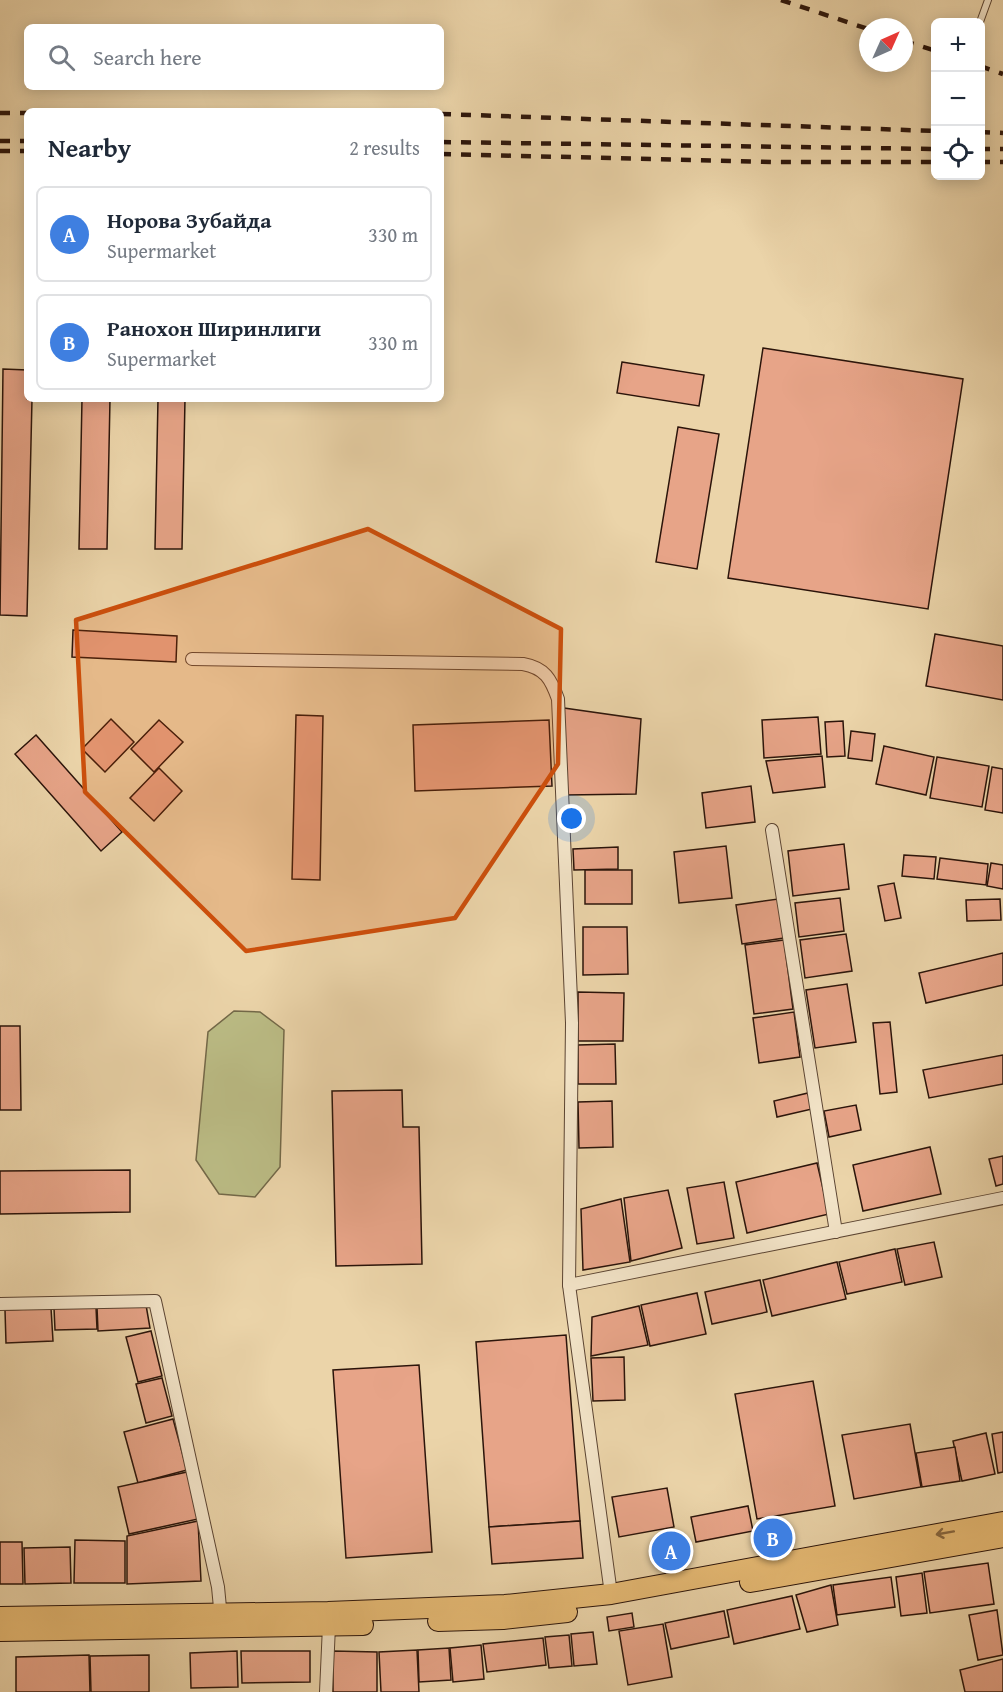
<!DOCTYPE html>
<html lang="en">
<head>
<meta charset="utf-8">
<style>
	:root { --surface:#fff; --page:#f2f2f3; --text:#1f2937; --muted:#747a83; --line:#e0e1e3; --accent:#0f766e }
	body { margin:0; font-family:"Gentium Book Plus",serif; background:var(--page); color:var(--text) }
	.controls { position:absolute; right:18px; top:18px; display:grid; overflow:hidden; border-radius:9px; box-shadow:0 3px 15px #0003 }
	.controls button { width:54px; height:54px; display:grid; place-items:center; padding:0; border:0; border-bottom:2px solid var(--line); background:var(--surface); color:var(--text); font:30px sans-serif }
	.compass { position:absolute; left:859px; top:18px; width:54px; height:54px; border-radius:50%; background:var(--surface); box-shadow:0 3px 15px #0003; rotate:45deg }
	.you { position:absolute; left:572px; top:819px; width:21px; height:21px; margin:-15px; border:4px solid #fff; border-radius:50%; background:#1a73e8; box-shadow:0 0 0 9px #1a73e833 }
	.badge { display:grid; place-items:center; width:39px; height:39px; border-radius:50%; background:var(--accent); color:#fff; font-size:20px; font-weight:700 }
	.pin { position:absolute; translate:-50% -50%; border:3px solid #fff; box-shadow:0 2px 6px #0006 }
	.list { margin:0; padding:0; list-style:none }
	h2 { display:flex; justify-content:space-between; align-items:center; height:78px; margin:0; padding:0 24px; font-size:26px }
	h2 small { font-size:20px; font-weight:400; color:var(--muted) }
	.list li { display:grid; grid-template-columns:39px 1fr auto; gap:18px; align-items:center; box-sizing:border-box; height:96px; margin:0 12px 12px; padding:0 12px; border:2px solid var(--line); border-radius:9px }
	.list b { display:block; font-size:22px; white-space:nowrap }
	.list p { margin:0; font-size:20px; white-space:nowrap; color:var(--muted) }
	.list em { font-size:20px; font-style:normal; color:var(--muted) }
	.icon { flex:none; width:33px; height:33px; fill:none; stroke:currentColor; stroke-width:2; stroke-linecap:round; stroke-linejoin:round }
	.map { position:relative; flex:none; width:1003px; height:1692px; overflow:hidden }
	.search { position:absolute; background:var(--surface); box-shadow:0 3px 15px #0003; left:24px; top:24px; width:420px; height:66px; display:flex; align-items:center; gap:15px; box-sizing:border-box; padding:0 21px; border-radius:9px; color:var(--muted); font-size:22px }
	.panel { position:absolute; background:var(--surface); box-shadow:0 3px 15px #0003; left:24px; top:108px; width:420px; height:294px; border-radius:9px }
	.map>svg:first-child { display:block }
</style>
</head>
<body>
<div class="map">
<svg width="1003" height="1692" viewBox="0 0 1003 1692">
	<rect width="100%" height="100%" fill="#ebd4a9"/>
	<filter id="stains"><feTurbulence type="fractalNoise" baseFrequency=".00333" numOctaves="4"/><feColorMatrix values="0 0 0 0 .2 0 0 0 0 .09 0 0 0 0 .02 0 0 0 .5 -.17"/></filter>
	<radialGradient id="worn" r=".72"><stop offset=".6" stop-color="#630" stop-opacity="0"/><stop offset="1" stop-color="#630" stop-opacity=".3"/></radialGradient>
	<polygon fill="#bbbc85" stroke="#736848" stroke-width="1.5" points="234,1011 260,1012 284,1030 280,1167 255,1197 219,1194 196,1160 208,1032"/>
	<g fill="#e7a488" stroke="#2b140a" stroke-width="1.5">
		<polygon points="763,348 963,379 928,609 728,578"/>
		<polygon points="622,362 704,375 699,406 617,393"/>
		<polygon points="3,369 27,370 27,399 32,399 27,616 0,615"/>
		<polygon points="82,399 110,399 107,549 79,549"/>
		<polygon points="158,399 185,399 182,549 155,549"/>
		<polygon points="678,427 719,434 697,569 656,562"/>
		<polygon points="73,630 177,636 176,662 72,657"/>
		<polygon points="935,634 1003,646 1003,700 926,686"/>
		<polygon points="564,708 641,719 636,794 566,795"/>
		<polygon points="296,715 323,716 320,880 292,879"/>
		<polygon points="818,717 821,754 764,758 762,720"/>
		<polygon points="111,719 134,742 105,772 82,749"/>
		<polygon points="159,720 183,742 154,772 131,749"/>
		<polygon points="549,720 552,786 415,791 413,725"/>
		<polygon points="843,721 845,756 827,757 825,722"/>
		<polygon points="851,731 875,734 872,761 848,758"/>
		<polygon points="36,735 122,832 101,851 15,754"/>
		<polygon points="884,746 934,757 926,795 876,784"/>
		<polygon points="822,756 825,787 773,793 766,761"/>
		<polygon points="937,757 989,766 982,807 930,798"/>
		<polygon points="992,767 1003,769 1003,813 985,810"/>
		<polygon points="159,768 182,791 154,821 130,798"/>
		<polygon points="751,786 755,822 706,828 702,793"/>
		<polygon points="844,844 849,889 793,896 788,851"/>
		<polygon points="726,846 732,898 679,903 674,852"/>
		<polygon points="618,847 618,869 574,870 573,849"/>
		<polygon points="904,855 936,857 934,879 902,876"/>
		<polygon points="940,858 988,864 986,885 937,879"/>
		<polygon points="991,863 1003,865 1003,889 987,886"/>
		<rect x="585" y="870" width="47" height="34"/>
		<polygon points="894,883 901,918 885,921 878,886"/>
		<polygon points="840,898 844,931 799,937 795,903"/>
		<polygon points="778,899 784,938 742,944 736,905"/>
		<polygon points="1000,899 1001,920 967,921 966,900"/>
		<polygon points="583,927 627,927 628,974 583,975"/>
		<polygon points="846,934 852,971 805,978 800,940"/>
		<polygon points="784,940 793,1009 754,1014 745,945"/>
		<polygon points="1003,953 1003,985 926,1003 919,973"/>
		<polygon points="847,984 856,1042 815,1048 806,990"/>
		<polygon points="578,992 624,993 623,1041 578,1041"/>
		<polygon points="794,1012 800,1057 759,1063 753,1018"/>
		<polygon points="890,1022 897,1092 880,1094 873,1023"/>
		<polygon points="0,1026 20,1026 21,1110 0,1110"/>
		<polygon points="615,1044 616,1084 578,1084 578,1045"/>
		<polygon points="1003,1055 1003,1084 929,1098 923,1070"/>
		<polygon points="402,1090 403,1127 419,1127 422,1264 336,1266 332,1091"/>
		<polygon points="808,1093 812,1109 777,1117 774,1101"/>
		<polygon points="612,1101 613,1147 579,1148 578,1102"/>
		<polygon points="856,1105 861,1130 829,1137 824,1111"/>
		<polygon points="930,1147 941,1194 863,1211 853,1165"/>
		<polygon points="1003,1156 1003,1184 996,1186 989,1159"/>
		<polygon points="817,1163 829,1214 747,1233 736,1182"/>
		<polygon points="130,1170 130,1212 0,1214 0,1171"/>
		<polygon points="724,1182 734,1238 697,1244 687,1188"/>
		<polygon points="668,1190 682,1248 631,1261 624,1198"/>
		<polygon points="621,1199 630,1262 583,1270 581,1209"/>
		<polygon points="934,1242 942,1277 905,1285 897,1249"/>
		<polygon points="895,1249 902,1282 847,1294 839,1262"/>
		<polygon points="837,1262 846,1299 772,1316 763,1280"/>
		<polygon points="760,1280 767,1312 712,1324 705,1292"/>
		<polygon points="697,1293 706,1334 650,1346 641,1305"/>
		<polygon points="146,1305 150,1328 98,1331 97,1307"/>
		<polygon points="639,1306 648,1345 591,1356 592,1317"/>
		<polygon points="96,1307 97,1329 55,1330 54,1308"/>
		<polygon points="51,1308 53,1341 6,1343 5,1310"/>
		<polygon points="151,1331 162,1376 138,1382 126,1337"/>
		<polygon points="566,1335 580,1521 489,1527 476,1342"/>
		<polygon points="624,1357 625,1400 593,1401 591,1358"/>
		<polygon points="419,1365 432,1552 346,1558 333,1370"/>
		<polygon points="162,1378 172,1416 146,1423 136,1384"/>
		<polygon points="813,1381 835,1506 757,1519 735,1394"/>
		<polygon points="173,1419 187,1470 138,1483 124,1432"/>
		<polygon points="910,1424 921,1487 854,1499 842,1435"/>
		<polygon points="1003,1432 1003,1472 998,1473 992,1434"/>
		<polygon points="986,1433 995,1474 962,1481 953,1441"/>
		<polygon points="955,1447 960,1481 922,1487 916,1453"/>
		<polygon points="187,1472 198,1519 129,1534 118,1487"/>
		<polygon points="667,1488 674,1527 619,1537 612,1497"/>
		<polygon points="748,1506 753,1531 696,1542 691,1517"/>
		<polygon points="198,1521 201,1581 127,1584 127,1536"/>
		<polygon points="580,1521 583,1558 492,1564 489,1527"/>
		<polygon points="75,1540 125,1541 125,1583 74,1583"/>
		<polygon points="0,1542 22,1542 23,1584 0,1584"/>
		<polygon points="70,1547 71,1583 25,1584 24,1548"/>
		<polygon points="988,1563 994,1604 930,1613 924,1572"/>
		<polygon points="922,1573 927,1613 901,1616 896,1577"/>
		<polygon points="891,1577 895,1607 837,1615 833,1585"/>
		<polygon points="831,1585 838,1625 807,1632 796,1595"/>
		<polygon points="792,1596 800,1629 734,1644 727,1610"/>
		<polygon points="997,1610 1003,1655 978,1660 969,1615"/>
		<polygon points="724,1611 729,1637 671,1649 665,1623"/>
		<polygon points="632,1613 634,1627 609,1631 607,1617"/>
		<polygon points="663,1624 672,1677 628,1685 619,1631"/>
		<polygon points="593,1632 597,1664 574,1666 571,1634"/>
		<polygon points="569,1635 572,1666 549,1668 545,1637"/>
		<polygon points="543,1638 546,1665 487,1672 483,1644"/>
		<polygon points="481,1645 484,1679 453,1682 450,1648"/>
		<polygon points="449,1648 451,1680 419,1682 418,1650"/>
		<polygon points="417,1650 419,1692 381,1692 379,1652"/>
		<polygon points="237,1651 238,1687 191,1688 190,1653"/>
		<polygon points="241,1651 310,1651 310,1682 242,1683"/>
		<polygon points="333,1651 377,1652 377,1692 333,1692"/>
		<polygon points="89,1655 90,1692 16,1692 16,1657"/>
		<polygon points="149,1655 149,1692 91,1692 90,1656"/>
		<polygon points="1003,1659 1003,1692 965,1692 960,1670"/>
	</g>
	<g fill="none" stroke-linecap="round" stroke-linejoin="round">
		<defs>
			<polyline id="service" points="980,22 988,0"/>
			<g id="minor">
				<path d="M192 659 523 664C545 668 551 679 558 699L572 1023 569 1285 611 1594"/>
				<polyline points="772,830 836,1232"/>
				<polyline points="569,1285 1003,1198"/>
				<polyline points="0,1304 155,1301 218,1587 221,1618"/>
				<polyline points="326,1692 329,1626"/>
			</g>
			<g id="primary">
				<polyline points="750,1582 1003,1537"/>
				<polyline points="0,1617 328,1612 505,1605 611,1594 1003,1522"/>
				<polyline points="438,1621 503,1619 567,1612"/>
				<polyline points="0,1631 363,1625"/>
			</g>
		</defs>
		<use href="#service" stroke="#5b4432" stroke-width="8"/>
		<use href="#minor" stroke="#5b4432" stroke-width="14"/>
		<use href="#primary" stroke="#2b140a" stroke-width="22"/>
		<use href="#service" stroke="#f2e3c7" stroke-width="6"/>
		<use href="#minor" stroke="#f2e3c7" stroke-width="12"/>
		<use href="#primary" stroke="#e6ba74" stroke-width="20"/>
		<g stroke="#2b140a" stroke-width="4.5" stroke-dasharray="10 10" stroke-linecap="butt">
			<polyline points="781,0 868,29"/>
			<polyline points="904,41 936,51"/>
			<polyline points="980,66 1003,74"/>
			<polyline points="0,113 27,113"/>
			<polyline points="441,114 936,131"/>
			<polyline points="980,132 1003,133"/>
			<polyline points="0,141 27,141"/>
			<polyline points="441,142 936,149"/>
			<polyline points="980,149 1003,149"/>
			<polyline points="0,151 27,151"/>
			<polyline points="441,154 776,162 936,162"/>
			<polyline points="980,162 1003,162"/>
		</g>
	</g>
	<defs><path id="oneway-shaft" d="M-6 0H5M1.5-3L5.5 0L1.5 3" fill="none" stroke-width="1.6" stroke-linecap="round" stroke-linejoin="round" transform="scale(1.5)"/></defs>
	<use stroke="#88673f" href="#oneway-shaft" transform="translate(945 1533) rotate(170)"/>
	<path fill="#cc4f0c" fill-opacity="0.2" stroke="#cc4f0c" stroke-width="4.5" stroke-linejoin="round" d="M368 529 561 629 558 764 455 918 246 951 85 792 76 620Z"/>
	<rect width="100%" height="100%" filter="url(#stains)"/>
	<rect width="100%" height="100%" fill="url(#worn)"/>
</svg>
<div class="controls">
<button>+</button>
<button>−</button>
<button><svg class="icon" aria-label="locate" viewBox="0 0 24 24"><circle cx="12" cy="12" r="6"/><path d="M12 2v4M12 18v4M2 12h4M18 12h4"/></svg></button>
</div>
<svg class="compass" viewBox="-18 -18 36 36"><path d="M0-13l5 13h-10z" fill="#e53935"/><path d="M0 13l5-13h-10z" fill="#747a83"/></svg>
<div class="you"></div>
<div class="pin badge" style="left:671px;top:1551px;background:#3f7fe0">A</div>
<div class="pin badge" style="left:773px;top:1538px;background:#3f7fe0">B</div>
<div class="search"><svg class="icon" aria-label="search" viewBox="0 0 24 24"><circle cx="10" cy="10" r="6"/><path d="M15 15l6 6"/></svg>Search here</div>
<section class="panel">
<h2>Nearby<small>2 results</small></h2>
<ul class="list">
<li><span class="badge" style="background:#3f7fe0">A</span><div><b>Норова Зубайда</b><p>Supermarket</p></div><em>330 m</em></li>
<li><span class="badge" style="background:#3f7fe0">B</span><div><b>Ранохон Ширинлиги</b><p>Supermarket</p></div><em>330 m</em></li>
</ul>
</section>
</div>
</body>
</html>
